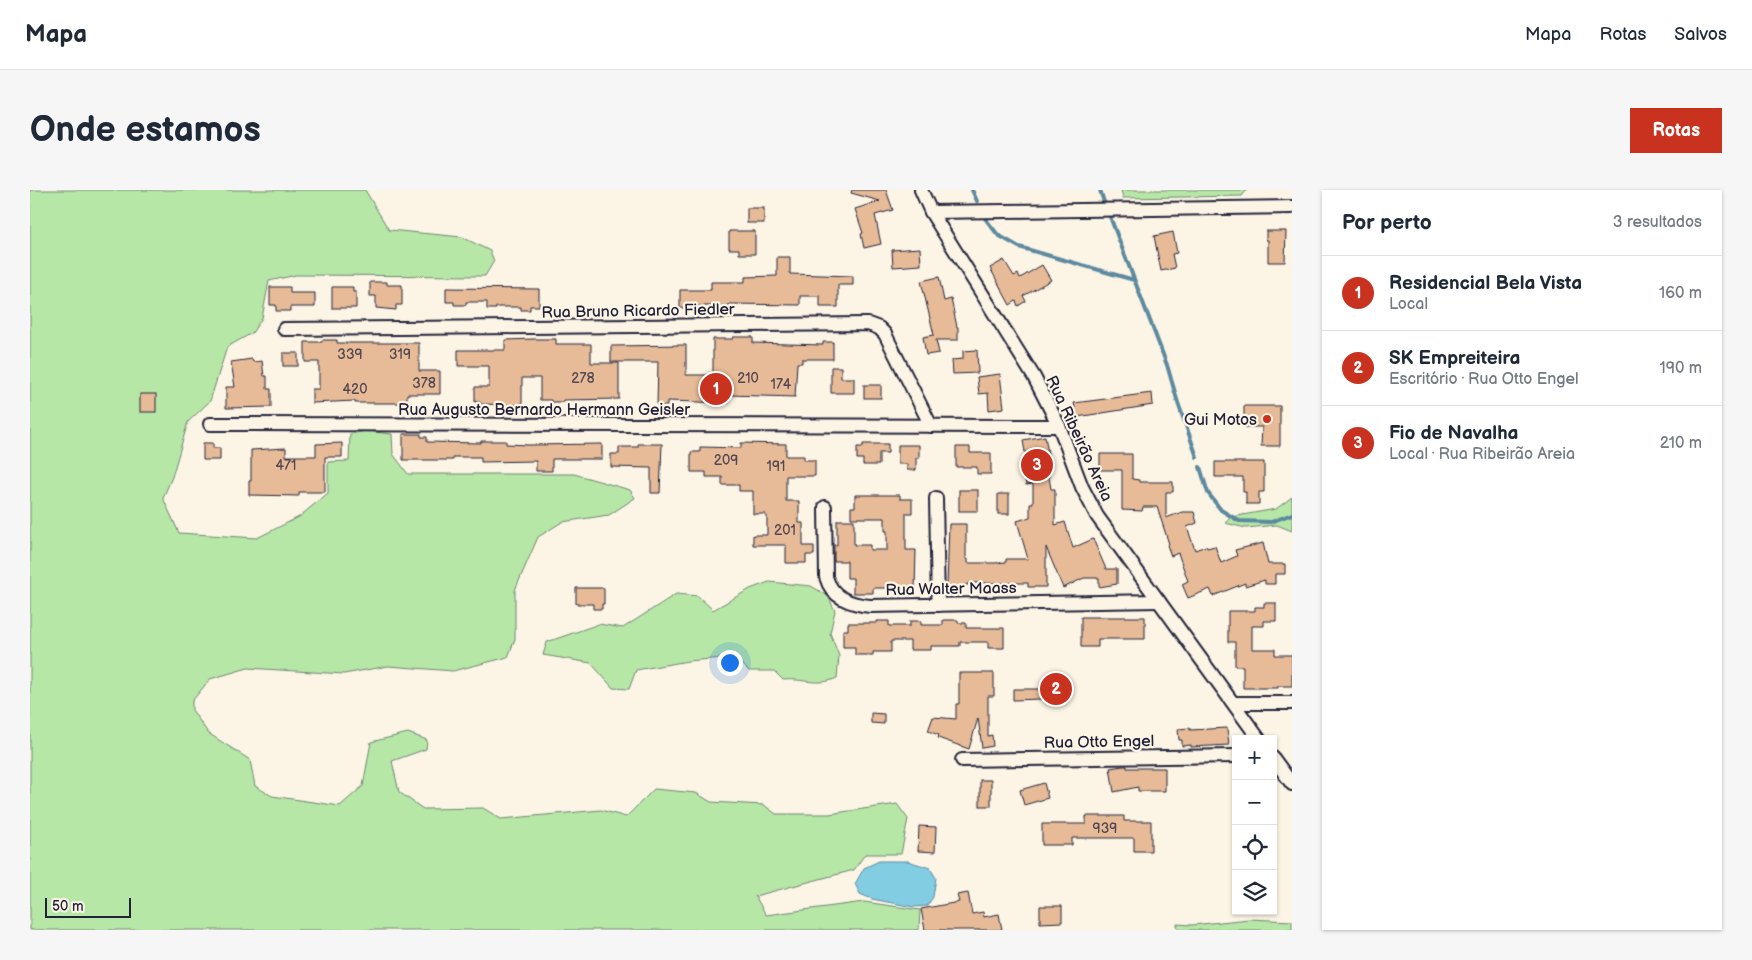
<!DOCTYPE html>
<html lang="pt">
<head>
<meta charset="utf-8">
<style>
	:root { --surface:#fff; --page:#f6f6f7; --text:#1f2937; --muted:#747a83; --line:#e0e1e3; --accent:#c8321e }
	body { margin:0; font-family:"Balsamiq Sans",sans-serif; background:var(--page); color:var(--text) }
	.controls { position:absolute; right:15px; bottom:15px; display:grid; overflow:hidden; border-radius:0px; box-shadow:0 1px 4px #0004 }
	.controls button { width:45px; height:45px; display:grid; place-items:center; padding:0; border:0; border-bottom:1px solid var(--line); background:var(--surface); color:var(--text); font:25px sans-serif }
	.scale { position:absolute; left:15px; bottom:12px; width:86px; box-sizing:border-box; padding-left:5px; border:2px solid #22223b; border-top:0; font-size:14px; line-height:18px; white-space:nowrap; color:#22223b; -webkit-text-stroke:4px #fcf5e5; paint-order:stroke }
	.you { position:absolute; left:699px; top:472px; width:18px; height:18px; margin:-12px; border:4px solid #fff; border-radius:50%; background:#1a73e8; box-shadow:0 0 0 8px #1a73e833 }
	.badge { display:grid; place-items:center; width:32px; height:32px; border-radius:50%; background:var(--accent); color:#fff; font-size:16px; font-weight:700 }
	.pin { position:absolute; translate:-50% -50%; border:2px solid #fff; box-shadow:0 1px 5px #0006 }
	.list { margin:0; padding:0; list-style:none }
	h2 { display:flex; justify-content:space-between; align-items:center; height:65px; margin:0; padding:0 20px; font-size:21px }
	h2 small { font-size:16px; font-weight:400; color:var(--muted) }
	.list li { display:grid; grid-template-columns:32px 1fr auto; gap:15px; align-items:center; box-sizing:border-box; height:75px; padding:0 20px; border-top:1px solid var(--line) }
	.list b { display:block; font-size:19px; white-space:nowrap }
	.list p { margin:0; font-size:16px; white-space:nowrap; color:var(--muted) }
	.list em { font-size:16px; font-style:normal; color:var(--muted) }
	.icon { flex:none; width:28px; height:28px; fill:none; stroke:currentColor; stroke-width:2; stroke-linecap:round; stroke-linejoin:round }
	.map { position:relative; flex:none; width:1262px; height:740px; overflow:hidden; border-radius:0px }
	header { display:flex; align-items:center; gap:30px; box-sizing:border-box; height:70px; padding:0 25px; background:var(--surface); border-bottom:1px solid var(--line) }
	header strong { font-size:24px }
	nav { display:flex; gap:28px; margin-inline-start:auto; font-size:18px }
	.intro { display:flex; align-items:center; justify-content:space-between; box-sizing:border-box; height:120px; padding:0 30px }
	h1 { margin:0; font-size:35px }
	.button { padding:12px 22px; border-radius:0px; background:var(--accent); color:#fff; font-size:18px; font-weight:700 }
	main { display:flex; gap:30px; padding:0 30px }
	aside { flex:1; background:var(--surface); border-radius:0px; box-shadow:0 1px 4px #0004 }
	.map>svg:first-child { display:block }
</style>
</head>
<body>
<header>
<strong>Mapa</strong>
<nav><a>Mapa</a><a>Rotas</a><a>Salvos</a></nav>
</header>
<div class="intro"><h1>Onde estamos</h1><a class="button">Rotas</a></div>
<main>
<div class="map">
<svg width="1262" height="740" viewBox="0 0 1262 740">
	<rect width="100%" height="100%" fill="#fcf5e5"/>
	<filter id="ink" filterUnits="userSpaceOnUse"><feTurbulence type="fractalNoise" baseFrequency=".02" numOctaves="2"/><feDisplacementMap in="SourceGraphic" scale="10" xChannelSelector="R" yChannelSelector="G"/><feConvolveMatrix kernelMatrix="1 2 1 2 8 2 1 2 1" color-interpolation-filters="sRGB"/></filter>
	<g filter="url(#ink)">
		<g fill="#b7e7a7" stroke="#6c8471">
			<polygon points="0,0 335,0 359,40 432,47 460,61 464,71 455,86 266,85 239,91 232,128 222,143 197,157 180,211 158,232 142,287 133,308 149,343 227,348 269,327 298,303 298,272 319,271 320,244 336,241 362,244 363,264 378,284 544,284 600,300 605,308 579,325 532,332 508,347 485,400 485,449 478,467 423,481 358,476 314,484 218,478 180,489 162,511 162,520 178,543 220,570 225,596 242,606 310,616 333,596 341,552 378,543 397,550 396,559 362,571 369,602 393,619 453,618 471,629 571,620 596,627 624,599 666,603 681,612 734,615 746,624 799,624 867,614 878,629 871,664 835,664 824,680 725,706 736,725 834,712 890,720 889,740 0,740"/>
			<polygon points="1091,0 1217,0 1212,6 1093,8"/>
			<polygon points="1262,307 1262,341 1247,335 1216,338 1195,333 1201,327 1246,319"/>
			<path d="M739 392 781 396 798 406 805 421 800 443 809 466 807 488C787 497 774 488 753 490L744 481H719L705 467 658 471 606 480 599 499 583 498 561 473 513 465 517 452 569 434 593 438 646 404 668 406 683 420 720 399Z"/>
			<polygon points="1219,729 1262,731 1262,740 1148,740 1147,734 1162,735"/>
		</g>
		<polygon fill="#82cde1" stroke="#5c899f" points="849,671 878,671 900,678 906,688 903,707 897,716 883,717 842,709 830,704 825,694 834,678"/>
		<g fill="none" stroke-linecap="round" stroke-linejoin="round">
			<g stroke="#5c899f" stroke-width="4">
				<polyline points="942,0 947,11"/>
				<polyline points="1070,0 1075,15"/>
				<polyline points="1079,24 1137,175 1148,213 1167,267"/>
				<polyline points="954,27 968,45 989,57 1104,90"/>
				<polyline points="1170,277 1178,303 1191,320 1209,331 1241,332 1262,324"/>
			</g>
		</g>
		<g fill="#e7bb97" stroke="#22223b">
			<polygon points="822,0 856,0 863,20 845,25 851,54 834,58 831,44 833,43 825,19 850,11 821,3"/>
			<rect x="717" y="18" width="17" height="15"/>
			<polygon points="699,41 725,41 725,64 709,64 709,59 699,59"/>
			<polygon points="1236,41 1256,41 1255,72 1238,72 1238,50 1236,50"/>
			<polygon points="1143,42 1147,63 1142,64 1145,78 1131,81 1124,46"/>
			<polygon points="890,58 891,75 863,77 862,60"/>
			<polygon points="747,67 760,67 760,84 823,86 823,95 808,95 808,117 790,117 790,106 770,106 770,115 699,114 699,116 663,116 663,118 650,118 650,100 681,100 681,92 715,92 715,87 747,86"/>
			<polygon points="974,70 984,86 988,84 990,88 1012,75 1021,90 993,106 996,111 988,116 986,111 980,115 960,78"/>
			<polygon points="909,87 914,111 921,109 927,137 928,137 928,150 906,150 909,163 896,165 893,147 904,145 891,91"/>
			<polygon points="340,92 357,92 357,95 372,95 372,115 366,115 366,120 346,118 346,106 340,106"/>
			<polygon points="240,97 260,97 260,103 285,103 285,117 260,117 260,121 246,121 246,115 240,115"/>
			<polygon points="302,97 323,97 323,102 326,102 326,118 302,118"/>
			<polygon points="416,98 509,99 509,116 500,116 500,120 491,120 491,117 466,117 466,119 457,119 457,112 436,112 436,115 424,115 424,112 416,112"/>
			<polygon points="703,147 723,147 723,153 793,155 793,152 803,152 803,169 772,169 772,173 767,173 765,207 699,205 699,213 637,211 637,216 627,216 628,172 581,172 581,156 656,155 656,185 683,185 683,149 703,149"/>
			<polygon points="504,149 526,149 526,154 561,154 561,173 589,173 589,209 533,210 533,212 521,212 521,210 510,210 510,188 492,188 492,215 450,214 450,212 445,212 445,197 459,197 459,176 428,176 428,160 475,160 475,150"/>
			<polygon points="292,150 307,150 307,153 389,153 389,181 410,181 410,204 377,204 377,213 325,213 325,211 282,213 282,199 289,199 289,172 275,172 275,152 292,152"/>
			<polygon points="947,160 948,183 923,184 922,170 933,169 933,161"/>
			<rect x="253" y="163" width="15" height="13"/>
			<polygon points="222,169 223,172 232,171 234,186 237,186 237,199 241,199 241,217 196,218 196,197 205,197 201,172"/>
			<polygon points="801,177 811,177 811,188 824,188 824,203 801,203"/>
			<polygon points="970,184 974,218 959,220 958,203 949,204 947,187"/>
			<rect x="834" y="195" width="17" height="13"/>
			<polygon points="1122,203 1123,215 1047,227 1044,213"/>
			<rect x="110" y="204" width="16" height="18"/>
			<polygon points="1214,216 1250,216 1250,256 1231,256 1232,237 1214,237"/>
			<polygon points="373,244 391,244 391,247 397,247 397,252 451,253 451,251 476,251 476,254 499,255 572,254 572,269 522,269 522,281 506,281 506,271 451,272 451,267 423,267 423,270 373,270"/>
			<polygon points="1015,246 1021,281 1018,281 1021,299 1025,299 1025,335 1035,332 1043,358 1063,349 1076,379 1087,379 1087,394 1069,397 1069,388 1054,388 1033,398 1016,357 1016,397 998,397 998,393 938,393 938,395 934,395 934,398 917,398 919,334 936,334 936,369 938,369 938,373 965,373 976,372 976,369 998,369 987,331 1000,327 1000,313 1003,313 1003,294 996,295 992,269 996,268 993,250"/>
			<polygon points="173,253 183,253 183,258 190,258 190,270 173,270"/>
			<polygon points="312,253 312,267 295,267 295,302 269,302 269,306 219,305 219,291 221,291 221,260 256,258 256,266 286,266 286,254"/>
			<polygon points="711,253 756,254 756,266 774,266 774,270 785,270 785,286 756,286 756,311 769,311 769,333 773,333 773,356 784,356 784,365 776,365 776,373 756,373 756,355 723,355 723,345 737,345 737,326 735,326 735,324 723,324 723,301 709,301 709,295 692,295 692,287 676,287 676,282 661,282 661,262 670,262 670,257 711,258"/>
			<polygon points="608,254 632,254 630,303 621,303 621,278 581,277 581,264 589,264 589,257 608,257"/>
			<polygon points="833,254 858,254 858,263 849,263 849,275 833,275 833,269 827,269 827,257 833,257"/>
			<polygon points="868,255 889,255 889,268 886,268 886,280 877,280 877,274 868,274"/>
			<polygon points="926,257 940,257 940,263 961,263 961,284 947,284 947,277 926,277"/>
			<polygon points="1070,264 1102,264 1102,289 1109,290 1109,292 1143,292 1143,302 1136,302 1136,328 1152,322 1164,322 1167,333 1157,337 1165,360 1176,356 1177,358 1185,356 1191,373 1207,366 1205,360 1233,353 1238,374 1255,374 1255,384 1245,384 1245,394 1235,394 1235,390 1215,396 1215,393 1183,406 1180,399 1158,408 1152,394 1158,391 1148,363 1141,366 1137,355 1139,354 1127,317 1113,317 1112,321 1092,320 1092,280 1070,280"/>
			<polygon points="1185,272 1234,272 1234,302 1229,302 1229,314 1216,314 1216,302 1213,302 1213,287 1185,287"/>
			<rect x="929" y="300" width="19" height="21"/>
			<rect x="968" y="304" width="11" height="20"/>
			<polygon points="825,305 870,305 870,309 882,309 882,323 876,323 876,360 886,360 885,398 843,398 843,403 823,403 823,388 817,388 817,371 804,371 804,355 807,355 807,330 824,330 824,355 840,355 840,360 857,360 857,341 855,341 855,328 821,328 821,317 825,317"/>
			<polygon points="546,398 574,398 574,414 572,414 572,419 563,419 563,414 546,414"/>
			<polygon points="1234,413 1246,413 1246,431 1234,431 1234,436 1222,436 1222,459 1245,459 1245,465 1262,465 1262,496 1248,496 1248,498 1213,498 1213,476 1205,476 1205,452 1198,452 1198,421 1225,421 1225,417 1234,417"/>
			<polygon points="1051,427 1115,427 1115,449 1068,449 1068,457 1051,457"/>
			<polygon points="913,430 928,430 928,433 936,433 936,438 974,438 974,458 958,458 958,452 930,452 930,456 901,456 901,460 880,460 880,451 861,451 861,462 843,462 843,465 825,465 825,457 813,457 813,440 818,440 818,433 847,433 847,431 859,431 859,436 880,436 880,431 891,431 891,435 913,435"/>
			<polygon points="929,483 964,483 964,506 958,506 958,546 962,545 963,556 952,558 948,528 939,559 908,548 909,545 898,541 903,527 926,529 926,514 929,514"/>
			<polygon points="1013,490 1038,490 1038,508 983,510 983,499 1013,499"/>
			<polygon points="841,523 854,524 854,534 841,533"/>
			<polygon points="1160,538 1160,540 1197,538 1199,555 1161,557 1161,555 1152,556 1152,550 1149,550 1148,539"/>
			<polygon points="1093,576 1097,576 1097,578 1135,578 1135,601 1108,601 1108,597 1084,602 1080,578"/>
			<rect x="950" y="590" width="11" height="26"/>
			<polygon points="1014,593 1018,608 994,615 990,600"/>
			<polygon points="1056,626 1094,626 1094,631 1121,631 1121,661 1104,661 1104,648 1042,648 1042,655 1012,655 1012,634 1056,634"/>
			<polygon points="889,636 906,637 905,662 888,661"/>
			<polygon points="938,703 942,724 953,722 954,727 969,724 972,740 895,740 891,719 929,712 927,705"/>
			<polygon points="1010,716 1032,716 1032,732 1010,733"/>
		</g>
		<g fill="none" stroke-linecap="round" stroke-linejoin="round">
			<defs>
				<g id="minor">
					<polyline points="891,0 901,22 1004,187 1029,236 1052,297 1067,326 1229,549"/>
					<polyline points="901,22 1262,17"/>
					<polyline points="254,139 838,134 849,138 855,144 901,236"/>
					<polyline points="180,234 1029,236"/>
					<polyline points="906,308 908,415"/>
					<path d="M795 317 796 387C802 408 820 414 840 416L1129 411"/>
					<polyline points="1204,513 1262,513"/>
					<polyline points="1243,568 1262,594"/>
					<polyline points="932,570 1206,566"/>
				</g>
			</defs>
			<use href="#minor" stroke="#22223b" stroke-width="16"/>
			<use href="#minor" stroke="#fcf5e5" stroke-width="12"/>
		</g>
	</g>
	<circle fill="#c8321e" stroke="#fcf5e5" stroke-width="2" cx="1237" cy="229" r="5"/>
	<g text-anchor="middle" stroke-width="4.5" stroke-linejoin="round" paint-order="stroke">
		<g font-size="14" fill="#534852">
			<text x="320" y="169">339</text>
			<text x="370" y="169">319</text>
			<text x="553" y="193">278</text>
			<text x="718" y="193">210</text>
			<text x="394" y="198">378</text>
			<text x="751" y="199">174</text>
			<text x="325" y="204">420</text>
			<text x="696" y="275">209</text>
			<text x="256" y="280">471</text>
			<text x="746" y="281">191</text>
			<text x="755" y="345">201</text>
			<text x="1075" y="643">939</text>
		</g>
		<g font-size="16" fill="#22223b" stroke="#fcf5e5">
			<text transform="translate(608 120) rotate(-1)" y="6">Rua Bruno Ricardo Fiedler</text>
			<text x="514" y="225">Rua Augusto Bernardo Hermann Geisler</text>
			<text transform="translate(1050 248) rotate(65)" y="6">Rua Ribeirão Areia</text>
			<text transform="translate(921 398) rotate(-1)" y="6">Rua Walter Maass</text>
			<text transform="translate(1069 551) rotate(-1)" y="6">Rua Otto Engel</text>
		</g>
		<g font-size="16" fill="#22223b" stroke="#fcf5e5" text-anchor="end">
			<text x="1227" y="235">Gui Motos</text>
		</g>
	</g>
</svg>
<div class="controls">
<button>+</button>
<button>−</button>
<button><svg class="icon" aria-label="locate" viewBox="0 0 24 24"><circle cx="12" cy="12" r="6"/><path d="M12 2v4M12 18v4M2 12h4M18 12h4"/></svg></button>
<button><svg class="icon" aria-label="layers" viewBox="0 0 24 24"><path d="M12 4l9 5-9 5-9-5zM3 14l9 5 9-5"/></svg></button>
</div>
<div class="scale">50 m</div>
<div class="you"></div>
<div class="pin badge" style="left:686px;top:199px">1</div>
<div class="pin badge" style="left:1026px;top:499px">2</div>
<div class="pin badge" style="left:1007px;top:275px">3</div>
</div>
<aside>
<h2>Por perto<small>3 resultados</small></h2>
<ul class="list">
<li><span class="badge">1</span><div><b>Residencial Bela Vista</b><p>Local</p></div><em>160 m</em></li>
<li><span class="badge">2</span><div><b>SK Empreiteira</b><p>Escritório · Rua Otto Engel</p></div><em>190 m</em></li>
<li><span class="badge">3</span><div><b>Fio de Navalha</b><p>Local · Rua Ribeirão Areia</p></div><em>210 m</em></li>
</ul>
</aside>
</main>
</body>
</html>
